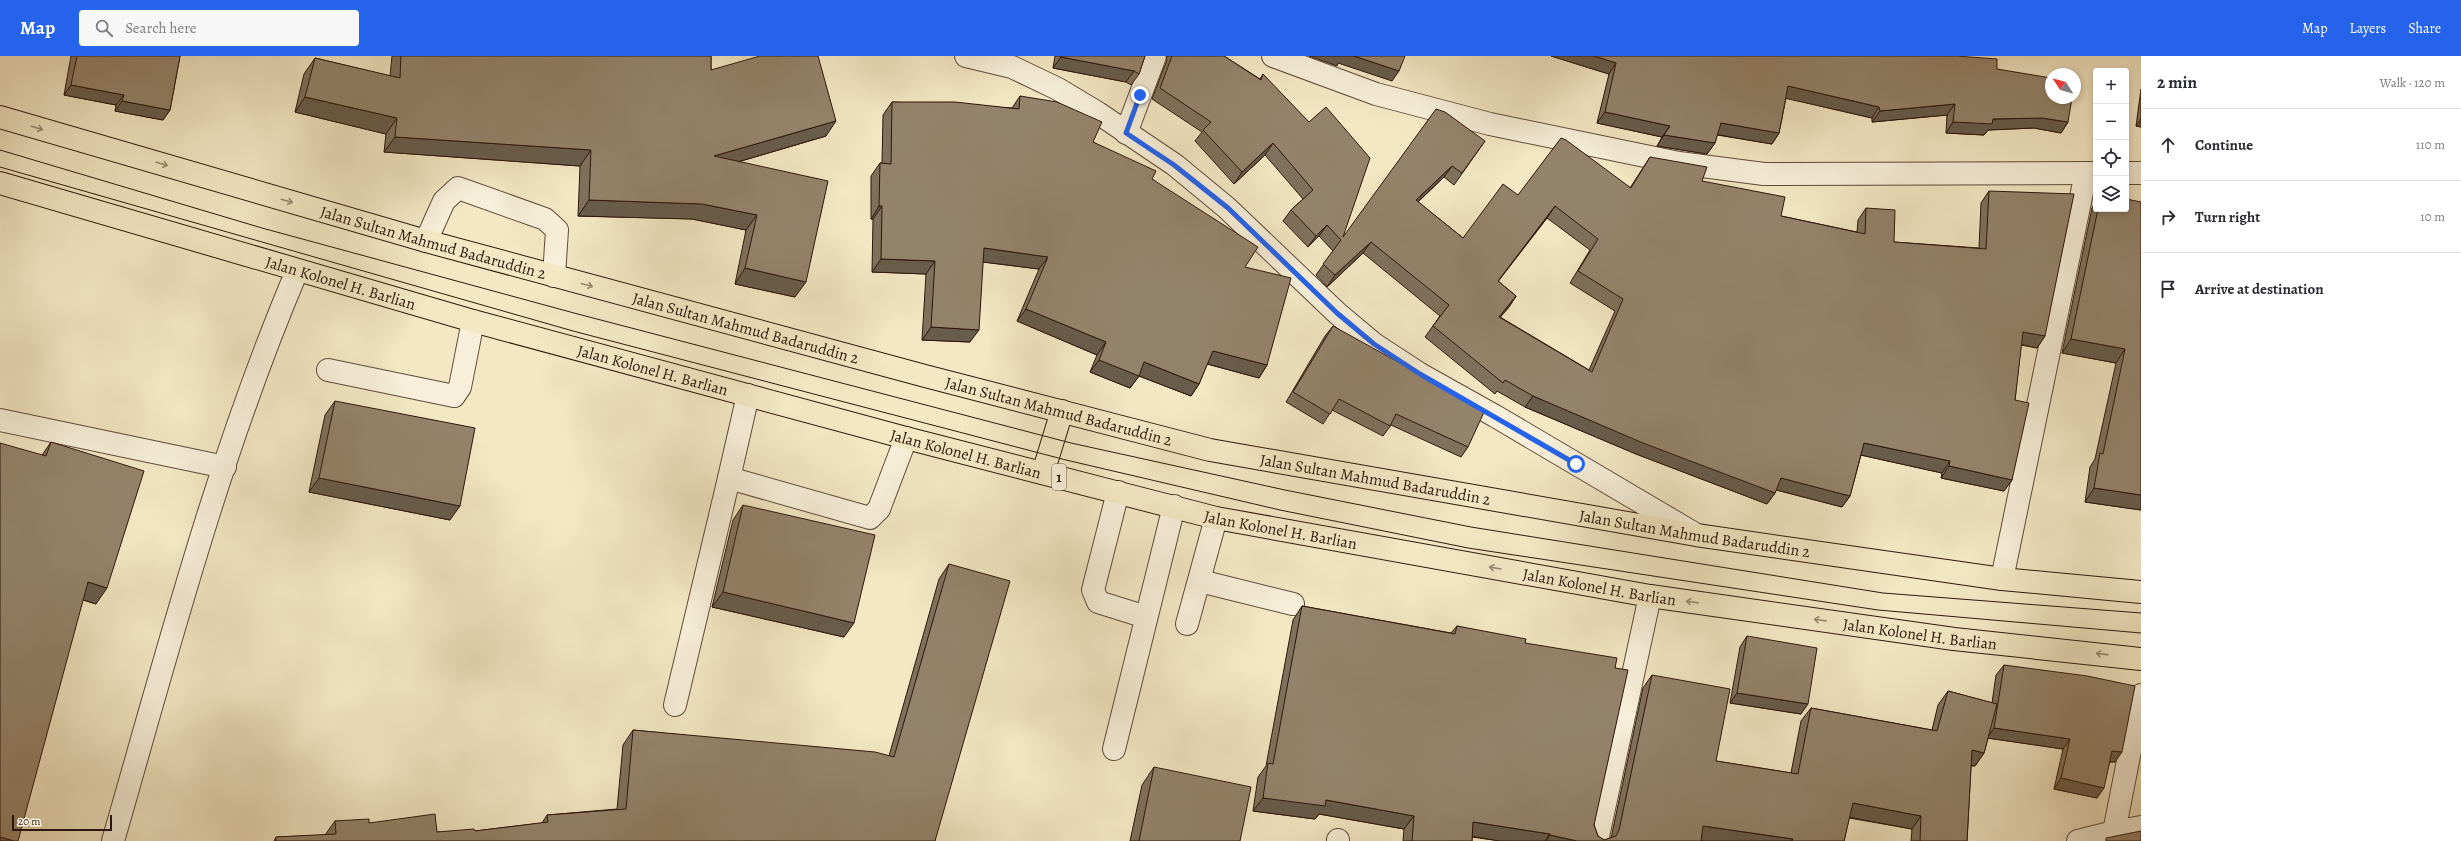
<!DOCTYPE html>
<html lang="en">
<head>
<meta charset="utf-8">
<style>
	:root { --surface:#fff; --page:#f7f7f7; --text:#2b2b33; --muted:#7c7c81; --line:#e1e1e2; --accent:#2563eb }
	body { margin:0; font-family:Alegreya,serif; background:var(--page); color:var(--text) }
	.controls { position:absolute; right:12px; top:12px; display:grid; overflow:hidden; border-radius:4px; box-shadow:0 2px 6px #0003 }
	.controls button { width:36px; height:36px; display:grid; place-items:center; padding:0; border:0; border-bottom:1px solid var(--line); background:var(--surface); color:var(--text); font:20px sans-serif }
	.compass { position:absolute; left:2045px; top:12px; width:36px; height:36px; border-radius:50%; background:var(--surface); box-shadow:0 2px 6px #0003; rotate:306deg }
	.scale { position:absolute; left:12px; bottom:10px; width:100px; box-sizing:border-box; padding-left:4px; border:2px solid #2e170b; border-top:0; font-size:11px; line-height:14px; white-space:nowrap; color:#2e170b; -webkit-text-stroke:3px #f7efd9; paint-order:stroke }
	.stop { position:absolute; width:12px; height:12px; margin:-9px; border:3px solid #2563eb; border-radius:50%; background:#fff }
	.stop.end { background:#2563eb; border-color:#fff; box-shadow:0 1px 4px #0008 }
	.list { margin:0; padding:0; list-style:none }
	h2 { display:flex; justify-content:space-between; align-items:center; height:52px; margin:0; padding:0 16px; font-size:17px }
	h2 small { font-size:13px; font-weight:400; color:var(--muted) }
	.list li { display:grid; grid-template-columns:26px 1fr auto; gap:12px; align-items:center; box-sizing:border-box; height:72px; padding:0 16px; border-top:1px solid var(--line) }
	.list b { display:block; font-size:15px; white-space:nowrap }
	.list em { font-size:13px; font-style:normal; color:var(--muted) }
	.icon { flex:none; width:22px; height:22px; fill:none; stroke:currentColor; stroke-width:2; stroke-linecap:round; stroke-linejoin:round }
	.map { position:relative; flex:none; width:2141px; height:785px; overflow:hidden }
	header { display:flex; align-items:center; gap:24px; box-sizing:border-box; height:56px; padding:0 20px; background:var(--accent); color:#fff }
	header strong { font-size:19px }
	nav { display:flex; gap:22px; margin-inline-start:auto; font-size:14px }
	.search { width:280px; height:36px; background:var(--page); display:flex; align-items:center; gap:10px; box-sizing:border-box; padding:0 14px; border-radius:4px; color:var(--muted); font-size:15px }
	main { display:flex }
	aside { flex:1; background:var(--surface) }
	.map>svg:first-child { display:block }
</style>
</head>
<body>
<header>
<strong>Map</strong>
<div class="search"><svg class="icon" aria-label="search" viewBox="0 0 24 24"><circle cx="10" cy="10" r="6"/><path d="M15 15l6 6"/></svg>Search here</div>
<nav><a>Map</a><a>Layers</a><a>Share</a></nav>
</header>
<main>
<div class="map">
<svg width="2141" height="785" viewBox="0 0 2141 785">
	<rect width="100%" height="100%" fill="#f3e7c4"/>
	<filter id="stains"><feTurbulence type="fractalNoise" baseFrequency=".005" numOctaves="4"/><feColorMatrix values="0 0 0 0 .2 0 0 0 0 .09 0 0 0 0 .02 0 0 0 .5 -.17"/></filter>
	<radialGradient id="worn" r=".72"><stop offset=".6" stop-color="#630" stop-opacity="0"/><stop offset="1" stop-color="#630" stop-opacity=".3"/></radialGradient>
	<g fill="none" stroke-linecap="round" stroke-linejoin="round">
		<defs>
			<g id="minor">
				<polyline points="966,0 1012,11 1058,33 1098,57 1175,109 1227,152 1337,257 1374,288 1420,318 1495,360 1695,478"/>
				<polyline points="1273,0 1376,38 1490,68 1679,107 1764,118 2096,117"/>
				<polyline points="1126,77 1155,0"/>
				<polyline points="2126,117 2141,117"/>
				<polyline points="426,185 444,145 458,132 545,163 557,174 554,220"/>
				<polyline points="328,314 454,340 460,331 473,265"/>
				<polyline points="748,339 729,422 870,462 879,453 906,382"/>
				<polyline points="0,364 225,411"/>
				<polyline points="1118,436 1093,534 1098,546 1146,561"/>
				<polyline points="2002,523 2086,117"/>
				<polyline points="1200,525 1293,548"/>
				<polyline points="1187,568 1216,462"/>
				<polyline points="675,649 729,422"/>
				<polyline points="1114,693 1174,450"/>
				<polyline points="2114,776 2141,771"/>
				<polyline points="1338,784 1338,785"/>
				<path d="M113 785C168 594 219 398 297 215"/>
				<polyline points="1597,785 1650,540"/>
				<polyline points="2078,785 2114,776 2141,639"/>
			</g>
			<g id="highway">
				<path id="s1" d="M0 61 426 185 925 320 1210 394 1696 479 2002 523 2141 536"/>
				<path id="s2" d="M0 127 473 265 906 382 1216 462 1650 540 1954 583 2141 603"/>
				<polyline points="1043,417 1062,355"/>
			</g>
		</defs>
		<use href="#minor" stroke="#5f4b39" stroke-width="24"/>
		<use href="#highway" stroke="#2e170b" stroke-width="24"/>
		<use href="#minor" stroke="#f7efd9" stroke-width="22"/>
		<use href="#highway" stroke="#f3e7c4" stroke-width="22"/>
		<g stroke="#2e170b" stroke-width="1">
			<polyline points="0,94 262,172 574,257 1071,387 1285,434 1471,471 1883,537 2141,557"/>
			<polyline points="0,111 573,275 1066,404 1280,454 1468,492 1878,554 2141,577"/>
		</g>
	</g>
	<g fill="#7f715c" stroke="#2e170b" fill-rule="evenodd">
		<polygon points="71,0 180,0 170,54 163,64 115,55 116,49 64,39"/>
		<polygon points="392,0 711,0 711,14 826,80 738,106 795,241 735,228 746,174 692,163 578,160 580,110 384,96 386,78 295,56 304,18 315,2 390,20"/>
		<polygon points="1055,0 1145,0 1139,18 1131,29 1126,26 1053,12"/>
		<path d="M1166 0H1224L1260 23 1263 18 1343 181 1485 85 1454 129 1444 121 1418 146 1463 182 1518 139 1630 132 1650 101 1702 125 1781 160 1857 176 1858 164 1866 152 1894 186 1979 192 1981 147 1989 135 2045 280 2037 292 2021 289 2015 344 2012 424 2004 435 1941 422 1942 417 1861 399 1850 440 1842 451 1776 434 1775 437 1767 448 1636 398 1525 351 1497 335 1495 338 1425 281 1440 260 1363 197 1327 231 1316 219 1333 195 1319 180 1308 191 1283 165 1291 154 1303 143 1265 99 1234 128 1195 85 1202 76 1152 43 1167 4ZM1547 162 1590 194 1570 227 1615 255 1589 314 1500 261 1509 251 1516 240 1498 225Z"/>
		<polygon points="1551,0 1997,13 2068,66 2061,77 2034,72 1988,74 1984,79 1946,77 1947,59 1872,66 1872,62 1786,42 1779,77 1772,88 1717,79 1715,87 1707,98 1657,90 1662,81 1597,67 1609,18"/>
		<polygon points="2141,33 2141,71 2136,70"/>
		<polygon points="1020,40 1152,123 1245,211 1267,309 1259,322 1207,308 1199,328 1191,340 1139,320 1130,332 1090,316 1097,299 1017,265 1039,213 983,206 970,286 922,284 926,218 872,216 873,163 871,163 871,120 880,107 882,107 883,59 892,46 1012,52"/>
		<polygon points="2096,145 2096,153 2126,153 2141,146 2141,454 2085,446 2090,411 2095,403 2116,307 2062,297 2092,152"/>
		<polygon points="1333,270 1468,391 1461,401 1391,369 1383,380 1332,354 1323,368 1286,346 1325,280"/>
		<polygon points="335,345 450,464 309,436 325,359"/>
		<polygon points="51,386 96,548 83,544 42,399"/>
		<polygon points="743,449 844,581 712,551 733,464"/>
		<polygon points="949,508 935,785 274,785 276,781 325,779 335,765 369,767 437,776 475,775 542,767 547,759 617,753 623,689 633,674 889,700 939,523"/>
		<polygon points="1302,550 1451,577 1457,570 1525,587 1615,612 1594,769 1598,780 1604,784 1611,782 1643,632 1652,619 1716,705 1791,717 1801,665 1811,652 1932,674 1938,649 1948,635 1992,647 1996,619 2004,609 2115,706 2110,706 2097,742 2054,733 2063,693 1988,682 1984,697 1975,710 1971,710 1967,785 1911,785 1912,773 1849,762 1844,785 1500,785 1472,781 1472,785 1403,785 1404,773 1319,758 1315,763 1253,755 1258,721 1266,710 1293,564"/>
		<polygon points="1747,580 1801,658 1730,647 1740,591"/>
		<polygon points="1154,711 1240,785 1130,785 1142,729"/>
	</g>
	<g fill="#685c4b" stroke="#2e170b">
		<polygon points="1309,0 1354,0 1399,15 1392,25 1338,7 1337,10"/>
		<polygon points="1551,0 1594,0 1616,7 1609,18"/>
		<polygon points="1061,1 1134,15 1126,26 1053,12"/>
		<polygon points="71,29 124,39 116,49 64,39"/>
		<polygon points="1788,30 1879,51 1872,62 1780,41"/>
		<polygon points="305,41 397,62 386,78 295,56"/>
		<polygon points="122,45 170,54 163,64 115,55"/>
		<polygon points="1955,48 1947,59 1872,66 1880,55"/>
		<polygon points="1605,56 1670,70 1662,81 1597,67"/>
		<polygon points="2042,62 2068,66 2061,77 2034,72 1988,74 1984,79 1946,77 1953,66 1993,63"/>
		<polygon points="2141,63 2141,71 2136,70"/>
		<polygon points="836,65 826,80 703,116 714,100"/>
		<polygon points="1721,67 1779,77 1772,88 1714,78"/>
		<polygon points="1664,79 1715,87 1707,98 1657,90"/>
		<polygon points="395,81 591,94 580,110 384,96"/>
		<polygon points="1273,87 1265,99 1234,128 1242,116"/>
		<polygon points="1452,110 1444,121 1408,155 1416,144"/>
		<polygon points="589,144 702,148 757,159 746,174 692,163 578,160"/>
		<polygon points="879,150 882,150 873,163 871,163"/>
		<polygon points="1555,150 1547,162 1490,236 1498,225"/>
		<polygon points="1327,169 1319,180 1308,191 1316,180"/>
		<polygon points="1371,186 1363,197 1327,231 1335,219"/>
		<polygon points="984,192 1048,201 1039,213 975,205"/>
		<polygon points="881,203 935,205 926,218 872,216"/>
		<polygon points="745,212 806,226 795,241 735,228"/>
		<polygon points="1516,240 1509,251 1491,272 1499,261"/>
		<polygon points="1026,253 1106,286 1097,299 1017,265"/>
		<polygon points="931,271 979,274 970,286 922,284"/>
		<polygon points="2023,276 2045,280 2037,292 2015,287"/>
		<polygon points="2071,283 2125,293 2116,307 2062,297"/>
		<polygon points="1213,295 1267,309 1259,322 1204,307"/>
		<polygon points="1099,304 1144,306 1199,328 1191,340 1139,320 1130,332 1090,316"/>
		<polygon points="1533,340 1775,437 1767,448 1636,398 1525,351"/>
		<polygon points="1864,387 1950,405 1942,417 1856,398"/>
		<polygon points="1949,410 2012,424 2004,435 1941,422"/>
		<polygon points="319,422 460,450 450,464 309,436"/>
		<polygon points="1781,422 1850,440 1842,451 1773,433"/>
		<polygon points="2094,432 2141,439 2141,454 2085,446"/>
		<polygon points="88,526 107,532 96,548 77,542"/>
		<polygon points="723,536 854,567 844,581 712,551"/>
		<polygon points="1737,637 1808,648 1801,658 1730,647"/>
		<polygon points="1994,672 2070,683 2063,693 1987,682"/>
		<polygon points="1972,694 1984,697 1975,710 1962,707"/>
		<polygon points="2112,695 2122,696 2115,706 2105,705"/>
		<polygon points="2061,722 2104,732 2097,742 2054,733"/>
		<polygon points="1263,742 1326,744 1414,760 1404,773 1319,758 1315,763 1253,755"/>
		<polygon points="1853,747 1921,760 1912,773 1843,760"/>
		<polygon points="1473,766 1550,778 1545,785 1500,785 1464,779"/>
		<polygon points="1703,770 1793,783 1791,785 1704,785 1693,783"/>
		<polygon points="1550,779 1577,785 1546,785"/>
		<polygon points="0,781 14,785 0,785"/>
	</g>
	<g fill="#94836b" stroke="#2e170b" fill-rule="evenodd">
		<polygon points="77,0 180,0 170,54 122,45 124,39 71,29"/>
		<polygon points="401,0 711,0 711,14 760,0 818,0 836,65 714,100 828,125 806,226 745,212 757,159 702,148 589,144 591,94 395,81 397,62 305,41 315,2 400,22"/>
		<polygon points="1061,0 1145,0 1139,18 1134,15 1061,1"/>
		<path d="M1172 0H1224L1261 24 1263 18 1309 66 1326 51 1370 102 1343 181 1436 53 1445 56 1485 85 1462 117 1452 110 1416 144 1463 182 1503 128 1518 139 1561 82 1566 84 1631 132 1650 101 1707 111 1702 125 1785 141 1781 160 1865 178 1866 152 1895 154 1894 186 1986 193 1989 135 2074 138 2045 280 2023 276 2015 344 2029 347 2012 424 1949 410 1950 405 1864 387 1850 440 1781 422 1775 437 1643 387 1533 340 1505 324 1503 327 1433 270 1449 249 1371 186 1335 219 1323 208 1341 184 1327 169 1316 180 1291 154 1313 134 1273 87 1242 116 1203 74 1211 66 1160 32ZM1555 150 1598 183 1578 215 1623 243 1592 316 1499 261 1516 240 1498 225Z"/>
		<polygon points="1354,0 1405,0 1399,15"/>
		<polygon points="1594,0 1956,0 1997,3 1997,13 2051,22 2051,42 2072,42 2068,66 2042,62 1993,63 1992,68 1953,66 1955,48 1880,55 1879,51 1788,30 1779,77 1721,67 1715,87 1664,79 1670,70 1605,56 1616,7"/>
		<polygon points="1020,40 1057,46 1102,66 1093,86 1156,115 1152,123 1258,191 1245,211 1291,222 1267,309 1213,295 1199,328 1144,306 1139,320 1099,304 1106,286 1026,253 1048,201 984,192 979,274 931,271 935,205 881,203 882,150 879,150 880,107 891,108 892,46 955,46 1019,53"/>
		<polygon points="2126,143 2141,146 2141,439 2094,432 2100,397 2103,398 2125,293 2071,283 2098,153 2126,153"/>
		<polygon points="1333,270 1485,354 1468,391 1396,358 1390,370 1339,343 1330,358 1293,336"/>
		<polygon points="335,345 475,372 460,450 319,422"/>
		<polygon points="51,386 144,415 107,532 88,526 18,785 14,785 0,781 0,387 46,400"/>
		<polygon points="743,449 875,479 854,567 723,536"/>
		<polygon points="949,508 1010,525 935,785 276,785 276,781 336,778 335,765 369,763 369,767 435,758 437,776 474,773 475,775 548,766 547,759 626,753 633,674 875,696 894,701"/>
		<polygon points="1302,550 1455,578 1457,570 1526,583 1525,587 1617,602 1615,612 1628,614 1594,769 1598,780 1604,784 1616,780 1619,774 1652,619 1730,633 1716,705 1798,718 1811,652 1937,675 1948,635 1997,648 1984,697 1972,694 1967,785 1920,785 1921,760 1853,747 1844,785 1792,785 1793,783 1703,770 1701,785 1577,785 1550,779 1550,778 1473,766 1472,785 1412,785 1414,760 1326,744 1325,750 1263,742 1268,707 1273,708"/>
		<polygon points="1747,580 1817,592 1808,648 1737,637"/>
		<polygon points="2004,609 2087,620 2135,630 2122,696 2112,695 2104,732 2061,722 2070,683 1994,672"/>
		<polygon points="1154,711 1251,731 1240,785 1139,785"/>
		<polygon points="2141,775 2141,785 2106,785 2106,782"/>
	</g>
	<defs><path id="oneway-shaft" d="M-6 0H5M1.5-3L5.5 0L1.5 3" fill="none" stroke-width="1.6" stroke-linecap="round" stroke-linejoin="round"/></defs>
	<g stroke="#9a8971">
		<use href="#oneway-shaft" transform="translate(37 72) rotate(16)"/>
		<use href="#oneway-shaft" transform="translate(162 108) rotate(16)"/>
		<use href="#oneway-shaft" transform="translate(287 145) rotate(16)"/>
		<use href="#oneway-shaft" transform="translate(587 229) rotate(15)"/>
		<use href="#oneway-shaft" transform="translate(1495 512) rotate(-170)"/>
		<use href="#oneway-shaft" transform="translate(1692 546) rotate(-172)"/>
		<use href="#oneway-shaft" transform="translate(1820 564) rotate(-172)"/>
		<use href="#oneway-shaft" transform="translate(2102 598) rotate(-174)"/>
	</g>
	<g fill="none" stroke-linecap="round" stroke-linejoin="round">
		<polyline stroke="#2563eb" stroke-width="5" points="1140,39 1126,77 1174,109 1228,152 1337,257 1374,288 1420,318 1576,408"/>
	</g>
	<g text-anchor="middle" stroke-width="3" stroke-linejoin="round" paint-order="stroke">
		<rect fill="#f7efd9" stroke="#6a5849" stroke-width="1" x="1052" y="408" width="14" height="26" rx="3"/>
		<g font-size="15" font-weight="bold" fill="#2e170b">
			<text x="1059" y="426">1</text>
		</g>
		<g font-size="16" fill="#2e170b" stroke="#f7efd9">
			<text dy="6" stroke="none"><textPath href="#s1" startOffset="451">Jalan Sultan Mahmud Badaruddin 2</textPath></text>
			<text dy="6" stroke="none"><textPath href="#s2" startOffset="355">Jalan Kolonel H. Barlian</textPath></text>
			<text dy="6" stroke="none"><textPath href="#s1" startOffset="775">Jalan Sultan Mahmud Badaruddin 2</textPath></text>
			<text dy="6" stroke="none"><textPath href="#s2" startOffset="679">Jalan Kolonel H. Barlian</textPath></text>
			<text dy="6" stroke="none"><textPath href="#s1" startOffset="1099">Jalan Sultan Mahmud Badaruddin 2</textPath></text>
			<text dy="6" stroke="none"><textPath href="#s2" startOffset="1003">Jalan Kolonel H. Barlian</textPath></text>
			<text dy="6" stroke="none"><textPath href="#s1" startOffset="1423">Jalan Sultan Mahmud Badaruddin 2</textPath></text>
			<text dy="6" stroke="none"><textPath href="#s2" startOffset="1327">Jalan Kolonel H. Barlian</textPath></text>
			<text dy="6" stroke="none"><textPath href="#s1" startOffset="1747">Jalan Sultan Mahmud Badaruddin 2</textPath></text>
			<text dy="6" stroke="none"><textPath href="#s2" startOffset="1651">Jalan Kolonel H. Barlian</textPath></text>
			<text dy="6" stroke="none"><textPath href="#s2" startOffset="1975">Jalan Kolonel H. Barlian</textPath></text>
		</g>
	</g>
	<rect width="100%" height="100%" filter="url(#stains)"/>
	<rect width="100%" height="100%" fill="url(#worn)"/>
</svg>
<div class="controls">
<button>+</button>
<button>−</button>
<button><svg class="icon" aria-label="locate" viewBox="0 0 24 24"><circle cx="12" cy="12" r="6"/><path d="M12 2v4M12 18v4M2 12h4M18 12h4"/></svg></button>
<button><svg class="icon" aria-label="layers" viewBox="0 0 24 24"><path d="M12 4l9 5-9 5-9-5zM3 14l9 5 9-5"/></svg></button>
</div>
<svg class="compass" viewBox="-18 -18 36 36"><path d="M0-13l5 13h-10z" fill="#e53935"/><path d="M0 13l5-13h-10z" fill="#7c7c81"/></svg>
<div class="scale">20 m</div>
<div class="stop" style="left:1576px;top:408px"></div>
<div class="stop end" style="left:1140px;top:39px"></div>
</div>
<aside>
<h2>2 min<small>Walk · 120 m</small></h2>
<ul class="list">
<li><svg class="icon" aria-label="ahead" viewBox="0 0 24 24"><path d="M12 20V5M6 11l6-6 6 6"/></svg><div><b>Continue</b></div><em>110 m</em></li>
<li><svg class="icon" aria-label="right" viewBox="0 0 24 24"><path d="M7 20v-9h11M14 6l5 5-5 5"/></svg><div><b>Turn right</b></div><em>10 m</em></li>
<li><svg class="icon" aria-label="arrive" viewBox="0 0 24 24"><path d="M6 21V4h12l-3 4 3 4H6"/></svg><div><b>Arrive at destination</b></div></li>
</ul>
</aside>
</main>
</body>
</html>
